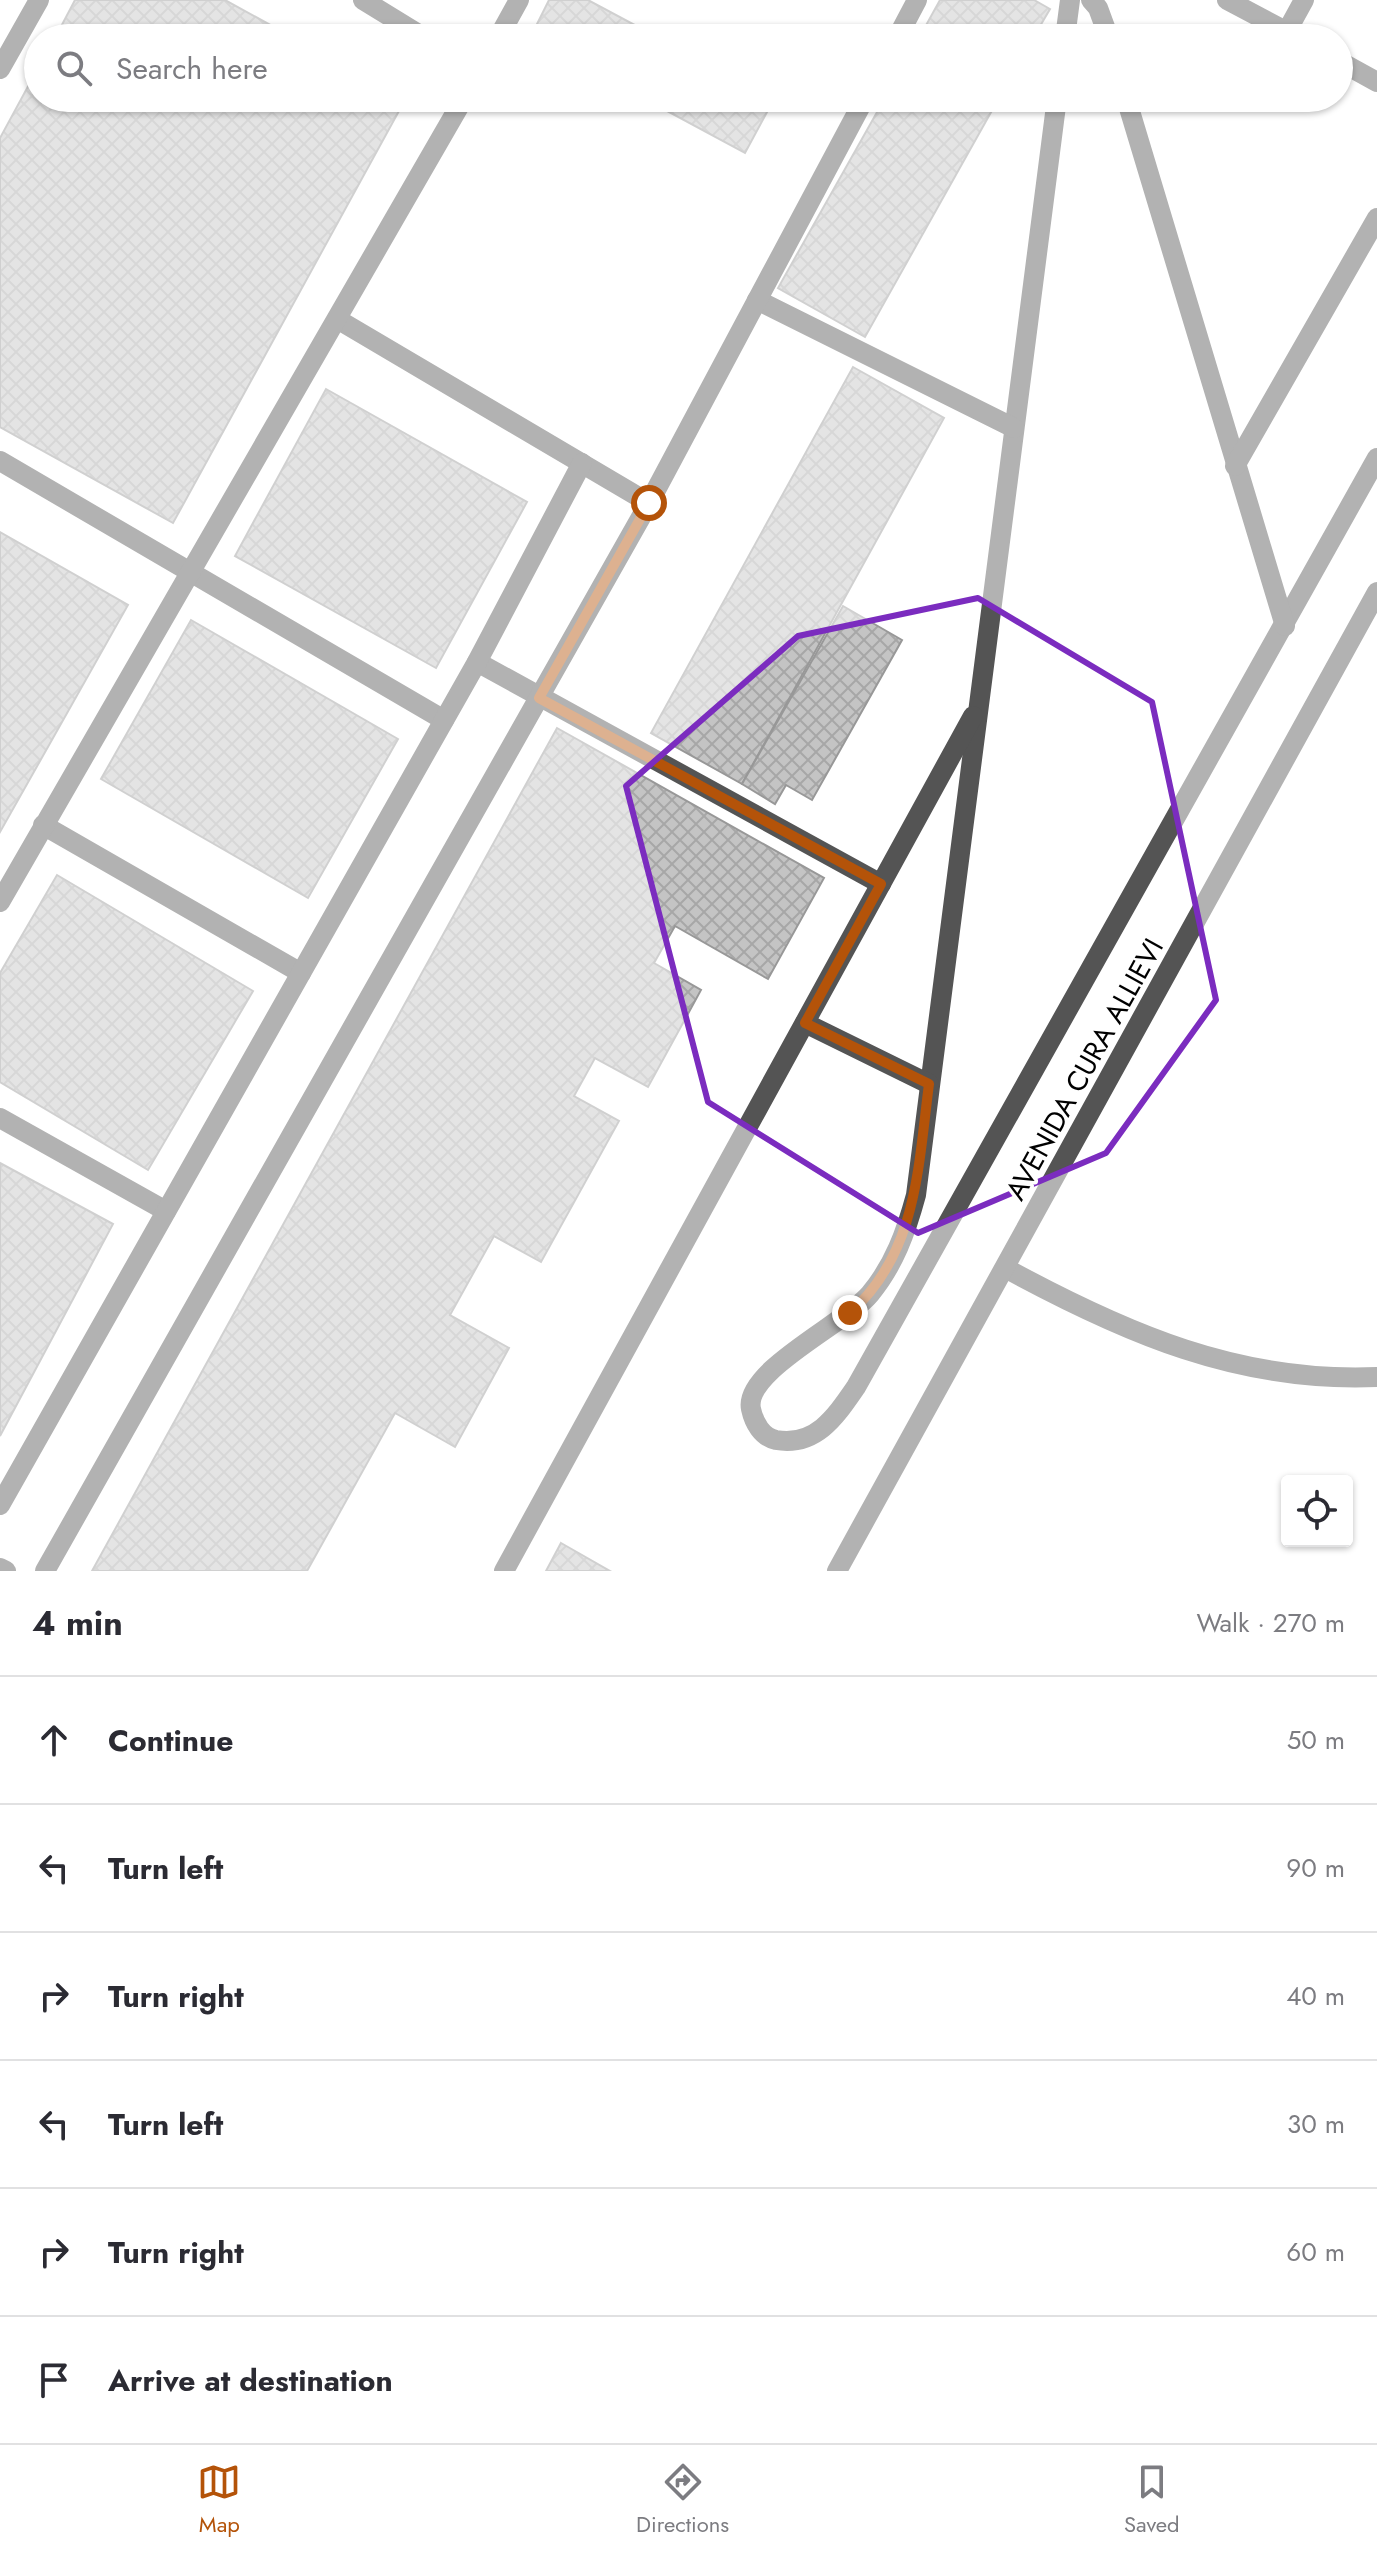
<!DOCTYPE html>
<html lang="en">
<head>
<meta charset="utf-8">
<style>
	:root { --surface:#fff; --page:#f7f7f7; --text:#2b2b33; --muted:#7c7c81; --line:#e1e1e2; --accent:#b45309 }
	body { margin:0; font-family:Jost,sans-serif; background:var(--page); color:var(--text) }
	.controls { position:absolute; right:24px; bottom:24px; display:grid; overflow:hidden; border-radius:8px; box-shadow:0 2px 6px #0004 }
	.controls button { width:72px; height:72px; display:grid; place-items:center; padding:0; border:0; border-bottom:2px solid var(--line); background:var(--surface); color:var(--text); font:40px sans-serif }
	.stop { position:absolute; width:24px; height:24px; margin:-18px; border:6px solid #b45309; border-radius:50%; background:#fff }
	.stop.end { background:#b45309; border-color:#fff; box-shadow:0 2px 8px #0008 }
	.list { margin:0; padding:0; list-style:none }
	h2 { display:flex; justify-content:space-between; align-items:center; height:104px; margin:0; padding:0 32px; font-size:34px }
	h2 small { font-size:26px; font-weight:400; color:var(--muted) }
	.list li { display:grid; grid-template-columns:52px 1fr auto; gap:24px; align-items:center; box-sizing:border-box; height:128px; padding:0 32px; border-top:2px solid var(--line) }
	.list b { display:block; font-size:30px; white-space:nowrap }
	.list em { font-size:26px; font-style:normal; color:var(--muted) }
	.icon { flex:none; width:44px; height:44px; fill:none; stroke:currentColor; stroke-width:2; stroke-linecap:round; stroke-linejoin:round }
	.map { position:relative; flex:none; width:1377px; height:1571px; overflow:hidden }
	.search { position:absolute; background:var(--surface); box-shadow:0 2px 6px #0004; left:24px; right:24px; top:24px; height:88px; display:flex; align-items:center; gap:20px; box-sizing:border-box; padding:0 28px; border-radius:44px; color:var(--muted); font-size:30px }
	.sheet { height:872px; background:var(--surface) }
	nav { display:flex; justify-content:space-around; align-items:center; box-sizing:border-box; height:112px; border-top:2px solid var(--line); background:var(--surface); font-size:22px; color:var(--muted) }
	nav a { display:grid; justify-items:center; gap:4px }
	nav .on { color:var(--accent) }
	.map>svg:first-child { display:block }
</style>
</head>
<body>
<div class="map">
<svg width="1377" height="1571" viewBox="0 0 1377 1571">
	<defs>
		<pattern id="building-cross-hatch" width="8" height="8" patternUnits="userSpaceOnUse" patternTransform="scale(2)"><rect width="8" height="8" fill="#c4c4c4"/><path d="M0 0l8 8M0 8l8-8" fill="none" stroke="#a7a7a7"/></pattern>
	</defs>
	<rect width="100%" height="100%" fill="#fff"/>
	<g fill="url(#building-cross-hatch)" stroke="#989898" stroke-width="2">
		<polygon points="75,0 225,0 294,38 55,38"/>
		<polygon points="549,0 588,0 659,38 530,38"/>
		<polygon points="940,0 1034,0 1050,9 1033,38 919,38"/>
		<polygon points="38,68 38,98 405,100 173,523 0,427 0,138"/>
		<polygon points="643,98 771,98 774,99 745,153"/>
		<polygon points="885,98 999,98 865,337 778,288"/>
		<polygon points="853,367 944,418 742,784 651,733"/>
		<polygon points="326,389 527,502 436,668 235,556"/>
		<polygon points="0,532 128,605 0,832"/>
		<polygon points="843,606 902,640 812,800 786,785 775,804 742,784"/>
		<polygon points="191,620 398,739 308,898 101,779"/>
		<polygon points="557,728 824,878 768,979 675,926 654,963 701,990 648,1087 595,1058 574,1096 619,1121 541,1262 494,1236 450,1315 509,1348 455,1447 395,1413 307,1571 92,1571"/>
		<polygon points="57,875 253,991 148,1170 0,1082 0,973"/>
		<polygon points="0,1163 113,1224 0,1436"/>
		<polygon points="561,1543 610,1571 546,1571"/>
	</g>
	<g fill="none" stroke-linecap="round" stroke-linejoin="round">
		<g stroke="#545454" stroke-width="20">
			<polyline points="363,0 425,38"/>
			<polyline points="1091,0 1098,8 1109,38"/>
			<polyline points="1227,0 1299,38"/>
			<polyline points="1287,31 1304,0"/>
			<polyline points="498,38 519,0"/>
			<polyline points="897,38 917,0"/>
			<polyline points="1065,38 1070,0"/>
			<polyline points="1339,61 1377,82"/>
			<polyline points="0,69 39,0"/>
			<path d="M1057 98 916 1195C906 1232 894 1265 870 1294 846 1323 743 1371 751 1409 754 1423 762 1437 776 1440 816 1447 836 1416 856 1387L1377 458"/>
			<polyline points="1126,98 1285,626"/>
			<polyline points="757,300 1014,428"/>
			<polyline points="337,319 649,503"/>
			<polyline points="0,461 444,720"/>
			<polyline points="1235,466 1377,218"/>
			<polyline points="477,662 881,884"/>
			<polyline points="43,825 301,973"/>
			<polyline points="0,902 464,98"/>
			<polyline points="805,1023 929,1084"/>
			<polyline points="0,1118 166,1211"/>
			<path d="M1007 1269C1125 1333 1239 1383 1377 1377"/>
			<polyline points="0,1505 477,662 582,463"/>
			<polyline points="0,1568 6,1571"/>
			<polyline points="45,1571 649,503 865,98"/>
			<polyline points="504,1571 973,716"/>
			<polyline points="837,1571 1377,592"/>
		</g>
	</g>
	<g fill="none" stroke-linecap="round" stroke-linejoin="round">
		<path stroke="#b45309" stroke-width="10" d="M649 503 539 698 881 884 805 1023 929 1084C918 1168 917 1253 850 1313"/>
	</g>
	<path d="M0 0H1377V1571H0ZM978 598 1152 702 1216 1000 1106 1153 918 1233 708 1102 626 786 798 636Z" fill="#fff" fill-opacity=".55" fill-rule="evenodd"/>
	<path fill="none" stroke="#7b2cbf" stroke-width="6" stroke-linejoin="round" d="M978 598 1152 702 1216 1000 1106 1153 918 1233 708 1102 626 786 798 636Z"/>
	<g text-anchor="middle" stroke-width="7" stroke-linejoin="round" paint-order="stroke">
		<g font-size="28" fill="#000" stroke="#fff">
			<text transform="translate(1084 1069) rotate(-61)" y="10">AVENIDA CURA ALLIEVI</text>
		</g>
	</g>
</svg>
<div class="controls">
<button><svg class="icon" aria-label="locate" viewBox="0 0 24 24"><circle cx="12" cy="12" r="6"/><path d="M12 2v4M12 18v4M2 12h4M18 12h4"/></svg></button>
</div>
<div class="stop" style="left:649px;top:503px"></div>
<div class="stop end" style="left:850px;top:1313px"></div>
<div class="search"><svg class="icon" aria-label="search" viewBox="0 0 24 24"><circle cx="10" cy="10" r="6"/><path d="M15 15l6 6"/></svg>Search here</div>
</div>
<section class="sheet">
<h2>4 min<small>Walk · 270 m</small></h2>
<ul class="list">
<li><svg class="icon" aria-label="ahead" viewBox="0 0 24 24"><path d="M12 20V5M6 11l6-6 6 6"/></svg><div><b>Continue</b></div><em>50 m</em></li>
<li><svg class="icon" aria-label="left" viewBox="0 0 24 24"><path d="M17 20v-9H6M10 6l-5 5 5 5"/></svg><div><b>Turn left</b></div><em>90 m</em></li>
<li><svg class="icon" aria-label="right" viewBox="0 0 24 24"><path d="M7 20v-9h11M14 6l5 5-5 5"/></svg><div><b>Turn right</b></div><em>40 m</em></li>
<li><svg class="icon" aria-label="left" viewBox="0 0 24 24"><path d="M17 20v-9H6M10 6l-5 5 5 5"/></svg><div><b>Turn left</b></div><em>30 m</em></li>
<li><svg class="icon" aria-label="right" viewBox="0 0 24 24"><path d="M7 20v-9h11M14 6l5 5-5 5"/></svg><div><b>Turn right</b></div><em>60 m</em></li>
<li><svg class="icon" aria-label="arrive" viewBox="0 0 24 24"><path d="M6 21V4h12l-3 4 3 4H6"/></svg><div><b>Arrive at destination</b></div></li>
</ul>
</section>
<nav>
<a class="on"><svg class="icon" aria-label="map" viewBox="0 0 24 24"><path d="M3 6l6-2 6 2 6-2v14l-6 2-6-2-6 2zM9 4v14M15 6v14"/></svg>Map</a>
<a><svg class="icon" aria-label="directions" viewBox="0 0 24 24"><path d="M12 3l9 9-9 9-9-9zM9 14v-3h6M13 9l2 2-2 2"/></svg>Directions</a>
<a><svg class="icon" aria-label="saved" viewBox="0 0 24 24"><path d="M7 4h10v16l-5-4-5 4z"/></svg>Saved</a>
</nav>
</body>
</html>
